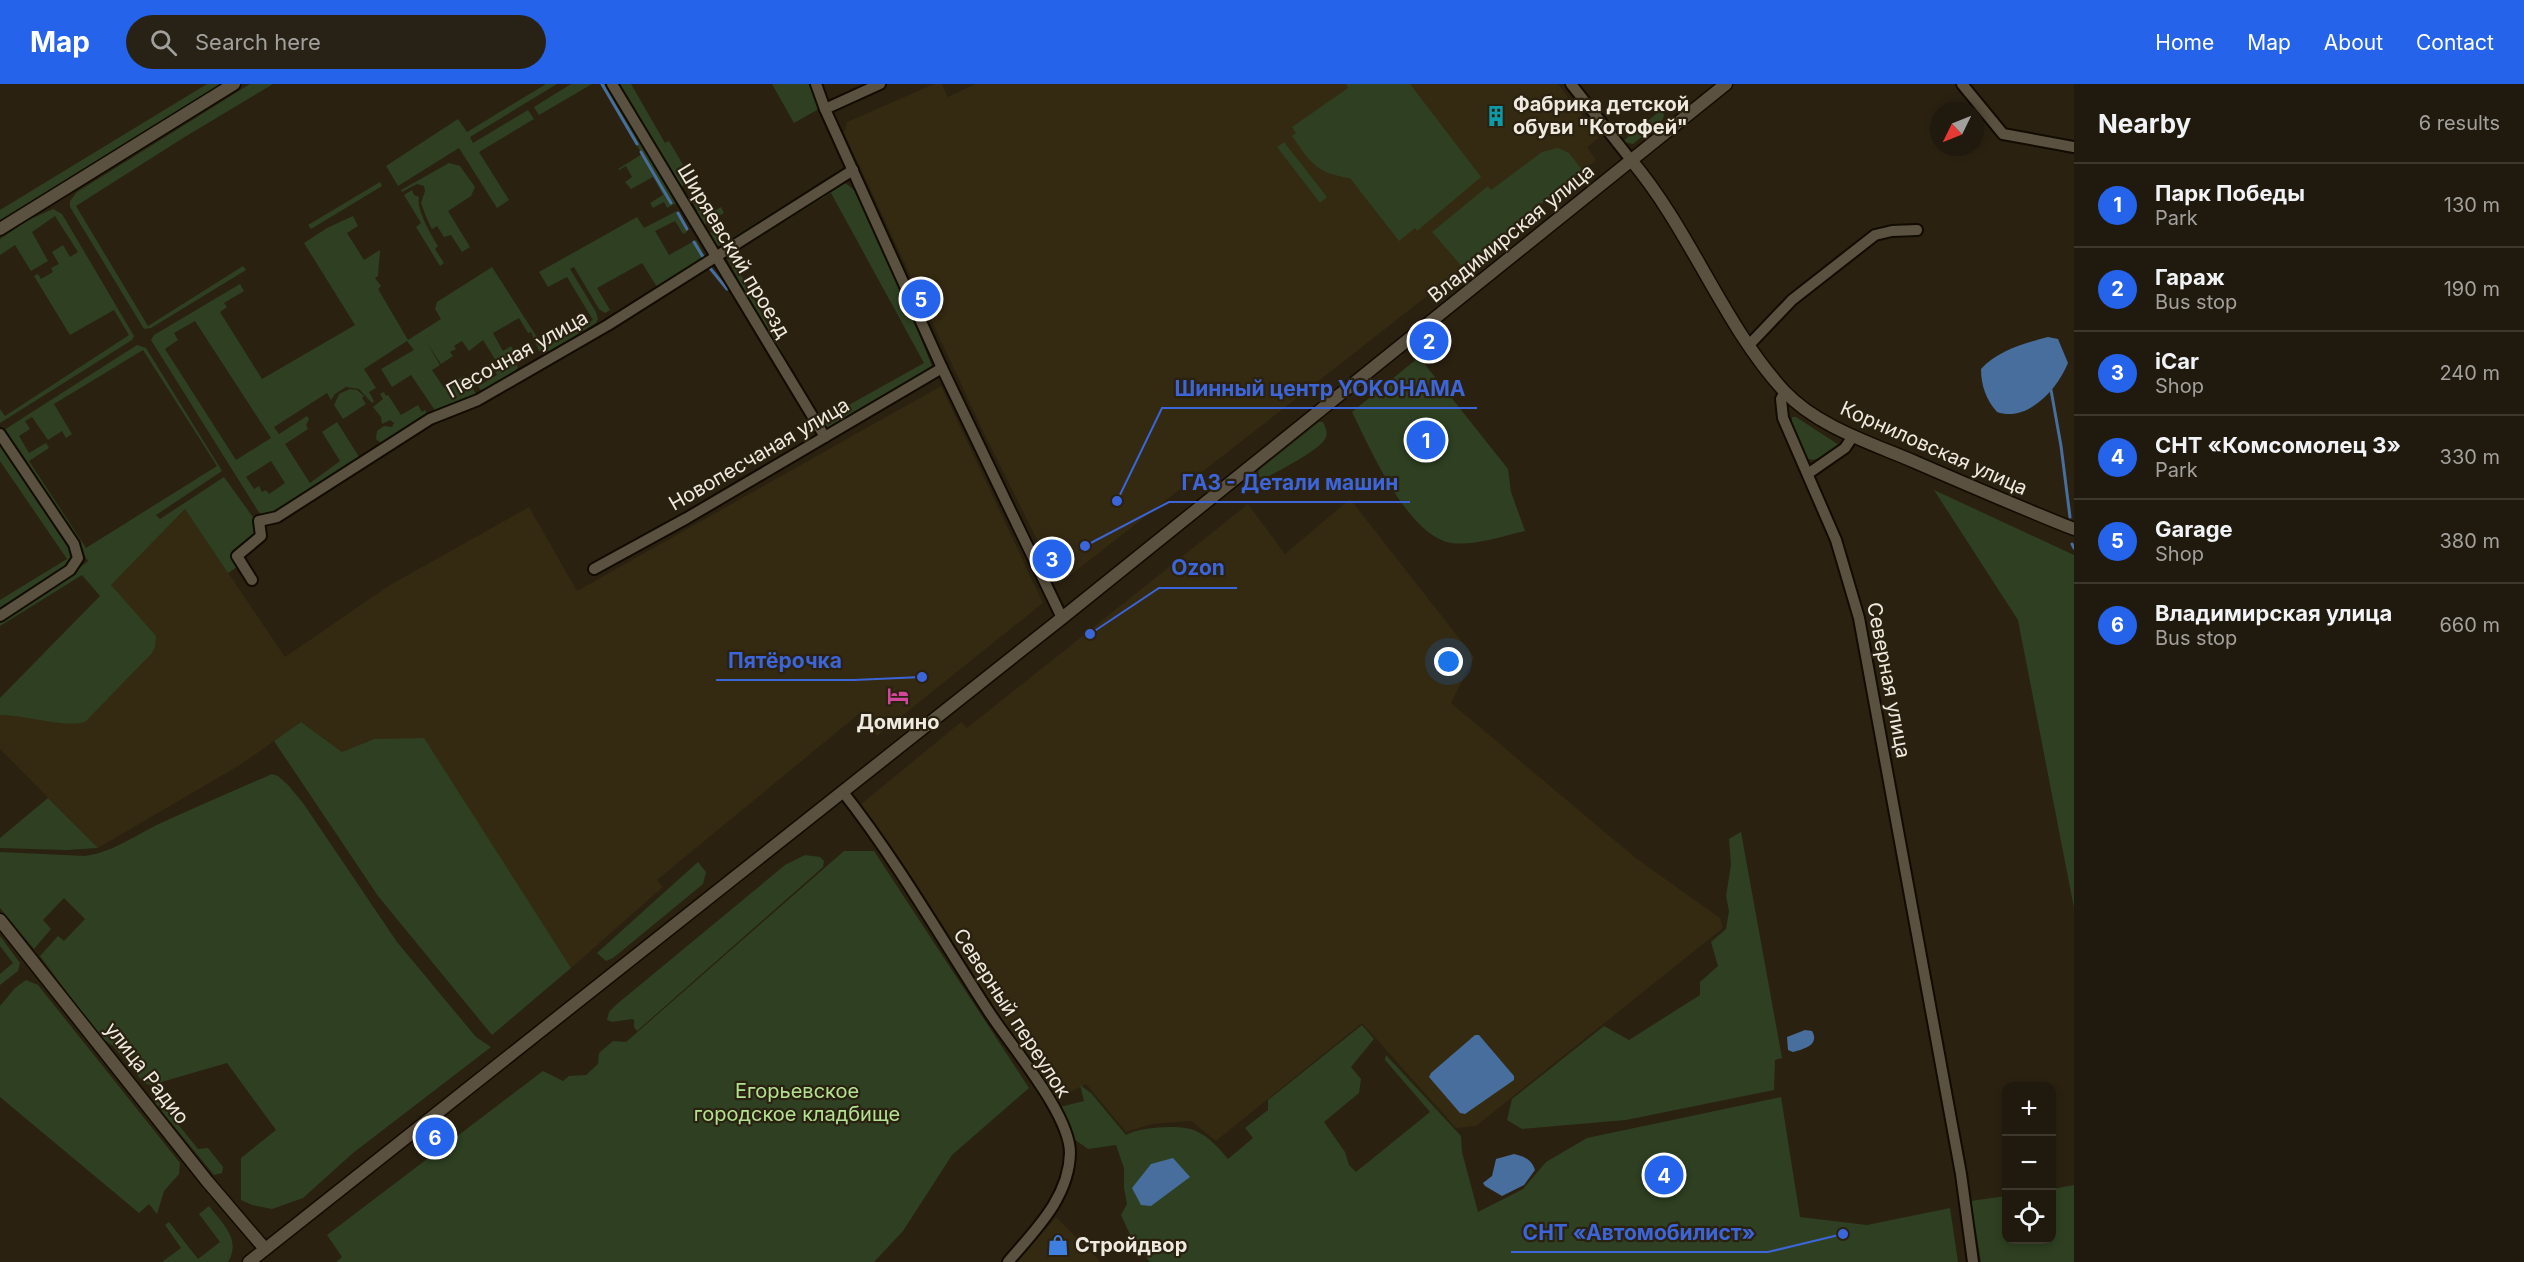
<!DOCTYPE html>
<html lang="en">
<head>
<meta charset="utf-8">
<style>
	:root { --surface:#20190d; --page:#282216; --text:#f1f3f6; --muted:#a2a09d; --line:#3d382e; --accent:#2563eb }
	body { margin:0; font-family:Inter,sans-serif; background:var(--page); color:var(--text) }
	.controls { position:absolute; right:18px; bottom:18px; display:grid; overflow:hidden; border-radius:12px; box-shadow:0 3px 9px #0003 }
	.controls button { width:54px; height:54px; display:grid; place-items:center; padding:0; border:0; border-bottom:2px solid var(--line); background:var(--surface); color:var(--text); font:30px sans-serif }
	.compass { position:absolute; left:1930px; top:18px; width:54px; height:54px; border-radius:50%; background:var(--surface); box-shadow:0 3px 9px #0003; rotate:227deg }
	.you { position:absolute; left:1449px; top:578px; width:21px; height:21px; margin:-15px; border:4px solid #fff; border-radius:50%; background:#1a73e8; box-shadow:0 0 0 9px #1a73e833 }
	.badge { display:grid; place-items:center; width:39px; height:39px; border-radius:50%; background:var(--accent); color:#fff; font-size:20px; font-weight:700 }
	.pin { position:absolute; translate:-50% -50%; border:3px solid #fff; box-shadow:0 2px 6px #0006 }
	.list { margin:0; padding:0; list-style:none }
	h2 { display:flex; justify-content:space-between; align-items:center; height:78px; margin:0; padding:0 24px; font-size:26px }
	h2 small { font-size:20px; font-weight:400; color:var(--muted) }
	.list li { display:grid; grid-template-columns:39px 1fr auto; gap:18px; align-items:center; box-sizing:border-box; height:84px; padding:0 24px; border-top:2px solid var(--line) }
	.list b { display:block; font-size:22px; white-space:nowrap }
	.list p { margin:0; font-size:20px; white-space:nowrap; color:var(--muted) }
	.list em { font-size:20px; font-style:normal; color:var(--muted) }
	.icon { flex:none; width:33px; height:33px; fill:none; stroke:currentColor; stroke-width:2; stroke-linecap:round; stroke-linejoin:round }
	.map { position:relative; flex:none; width:2074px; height:1178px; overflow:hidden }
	header { display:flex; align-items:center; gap:36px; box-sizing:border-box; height:84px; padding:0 30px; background:var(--accent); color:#fff }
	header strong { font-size:28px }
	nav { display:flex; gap:33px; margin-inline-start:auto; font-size:21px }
	.search { width:420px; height:54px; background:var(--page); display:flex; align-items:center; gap:15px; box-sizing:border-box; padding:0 21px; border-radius:33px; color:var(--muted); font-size:22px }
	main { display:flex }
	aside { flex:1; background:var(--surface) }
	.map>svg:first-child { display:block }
</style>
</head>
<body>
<header>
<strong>Map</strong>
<div class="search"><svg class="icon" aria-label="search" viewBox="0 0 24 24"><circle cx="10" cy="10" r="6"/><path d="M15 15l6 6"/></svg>Search here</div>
<nav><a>Home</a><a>Map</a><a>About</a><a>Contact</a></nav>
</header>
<main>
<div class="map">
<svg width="2074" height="1178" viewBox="0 0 2074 1178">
	<rect width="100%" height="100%" fill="#2a2111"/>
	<g fill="#342911">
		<polygon points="934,0 942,0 948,13 975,0 1558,0 1599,54 1587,63 1596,76 1463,184 1059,500 982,345 844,49 847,38"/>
		<polygon points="941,302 1043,519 877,652 860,629 657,796 663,803 571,884 423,655 374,655 342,668 301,638 240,681 98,764 0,665 0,614 185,425 285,573 390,501 529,423 577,507"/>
		<polygon points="1350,415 1474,573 1451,619 1637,775 1720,834 1723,844 1476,1042 1456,1044 1362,939 1216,1057 1191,1037 1152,1040 1126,1048 1086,1000 1054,1016 860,721 961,638 967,644 1248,420 1285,470"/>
		<polygon points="1056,1133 1101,1178 1017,1178"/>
	</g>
	<g fill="#2e4021" fill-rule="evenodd">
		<polygon points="207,0 223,0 0,136 0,126"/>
		<polygon points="250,0 273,0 183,54 76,122 148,242 243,182 246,186 151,244 144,245 70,123 70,117 77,108"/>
		<polygon points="546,0 557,0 470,53 473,59 528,26 534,35 479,68 509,116 497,124 459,64 398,102 386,82 458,35 467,48"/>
		<polygon points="571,0 592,0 539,31 534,23"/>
		<polygon points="600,0 606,0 676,119 667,124 664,118 653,124 650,119 663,111 653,93 631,105 625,98 632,93 626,82 619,86 618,85 642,70"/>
		<polygon points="616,0 631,0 665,59 669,57 692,96 678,105"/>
		<polygon points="772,0 809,0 818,22 817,26 794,39"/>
		<path d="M1346 0H1410L1481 93 1417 147 1415 144 1399 157 1350 94C1317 90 1310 78 1292 52L1296 49 1292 43 1348 4Z"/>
		<polygon points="1661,26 1664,31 1663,35 1633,60 1622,58"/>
		<polygon points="1284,58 1327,113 1320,119 1277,63"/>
		<polygon points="1558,64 1569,69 1582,86 1463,184 1432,148 1488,102 1491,106 1542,68"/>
		<path d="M449 79 460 82 475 103 471 112 448 127 470 163 462 168 451 151 444 153 437 142 432 145C428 138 424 127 421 119L425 107 424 102 417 100 402 108 401 106Z"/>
		<polygon points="826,95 721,162 715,161 694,131 698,128 690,113 698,109 711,129 721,123 724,129 705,140 710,149 714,147 722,160"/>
		<polygon points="843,97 855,107 909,225 932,282 931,287 866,325 826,345 792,294 795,292 822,336 924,279 831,109 734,168 733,176 786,275 782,277 728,176 732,166"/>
		<polygon points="380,98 382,102 311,145 308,141"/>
		<path d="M412 106 414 111 419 113C416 125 431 151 438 162L435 165 444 179 440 182 416 143 421 139 404 111Z"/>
		<polygon points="53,125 62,130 134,252 132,256 0,339 0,325 5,332 129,251 114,226 70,251 34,192 38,190 41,195 53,188 51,184 59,180 52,168 63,161 70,173 78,168 55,132 32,148 48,177 31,187 15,161 0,171 0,155 28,136"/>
		<path d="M677 127 687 143V148L683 150 675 137 655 147 669 171 696 156 705 172 703 177 657 203 642 179 597 204 610 226 605 229 599 225 574 183 570 185 596 228 598 235 596 239 547 269 539 267 531 248 528 249 519 234 493 249 503 267 511 262 520 277 516 280 518 283 514 289 482 308 478 302 497 291 493 283 498 280 483 256 469 267 462 257 454 262 456 265 450 268 453 272 441 280 427 259 440 281 432 286 444 304 464 292 477 311 436 328 411 291 392 303 381 285 414 266 407 257 364 285 376 304 369 308 374 317 372 319 359 305 346 303 335 310 331 316 327 309 274 343 279 350 307 332 309 335 306 341 308 345 285 360 310 399 340 377 322 348 337 338 361 376 271 432 262 431 258 427 151 256 154 251 240 200 244 207 224 219 227 223 220 228 262 295 355 241 304 159 327 144 353 132 358 142 347 149 364 176 380 166 378 192 375 194 381 202 378 205 408 256 441 235 435 225 437 218 492 183 544 264 593 236 567 193 548 203 539 188 637 133 644 144ZM195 237 271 354 236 376 165 265 178 256 174 249ZM271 377 285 399 269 410 266 406 262 408 259 402 254 405 246 393Z"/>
		<path d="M137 261 146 264 222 387 156 431 160 435 224 393 255 436 256 447 232 470 240 481 228 489 185 425 111 501 156 552 155 563 152 569 85 638C63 644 26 631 0 631V614L100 512 82 491 0 542V537L58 501 88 477 4 346ZM143 266 217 382 86 464 29 377 49 364 46 359 29 369 19 352 30 345 25 337 32 333 48 356 62 347 66 354 72 350 54 320Z"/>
		<path d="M1419 273 1508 385 1511 408 1525 447C1503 452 1474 462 1451 459 1407 451 1370 364 1352 328Z"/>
		<polygon points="350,305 357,306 364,312 362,314 366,320 343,335 334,321 339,310"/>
		<polygon points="384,308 386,312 388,311 401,331 418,321 422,328 425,326 429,332 382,360 376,355 377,347 384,342 392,343 394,339 390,336 382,340 381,333 373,323 383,315 380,310"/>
		<path d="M1792 333H1796L1839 361C1831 369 1817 380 1806 374L1792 344Z"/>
		<path d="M1319 338H1323C1325 343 1328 347 1326 353 1322 365 1282 385 1269 392L1261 394 1257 390 1259 386Z"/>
		<polygon points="0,358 70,461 73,468 69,480 0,528 0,516 67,475 0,377"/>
		<polygon points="1934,406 2074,471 2074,824 2018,536"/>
		<polygon points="301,638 342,668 374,655 424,654 571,884 492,951 378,812 274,657"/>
		<path d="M272 690 278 692 288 701 303 719 397 858 476 953 491 963 353 1069 303 1114 272 1125 252 1121 241 1116V1074L276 1046 227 979 151 1001 144 999 113 962 100 953 40 872 58 852 64 857 85 835 64 814 43 836 51 845 34 865 0 824V768L85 772C114 768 135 751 161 739 198 722 235 706 272 690Z"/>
		<polygon points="48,714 98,764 66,766 0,764 0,754"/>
		<polygon points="1741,748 1782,974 1775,976 1774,1006 1626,1036 1522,1045 1507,1036 1512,1015 1604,942 1629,956 1700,911 1700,898 1718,882 1711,858 1726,845 1729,827 1726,812 1731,781 1729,755"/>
		<polygon points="844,767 874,767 1029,1004 952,1071 903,1147 874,1178 336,1178 342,1173 327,1151 543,987 563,997 569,992 586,991 598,980 599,969 613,957 626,958"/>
		<polygon points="805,771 820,773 824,777 823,783 637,947 634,943 634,936 632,935 612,938 607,936 609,928 617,920 785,781"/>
		<polygon points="698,778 706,788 703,800 613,874 606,877 597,869"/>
		<polygon points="0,852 20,879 18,887 0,901 0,890 13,879 0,862"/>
		<polygon points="26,896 38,901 180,1079 179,1090 164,1107 157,1130 149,1120 139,1129 0,1013 0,922 15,904"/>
		<path d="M1362 941 1374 955 1351 983 1361 995 1359 1009 1324 1038 1345 1068 1349 1081 1356 1088 1430 1028 1385 976 1386 971 1461 1052 1462 1068 1478 1128 1523 1105 1546 1078 1587 1054 1781 1013 1800 1133 1867 1141 1950 1124 1958 1178H1150L1133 1157 1121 1131 1127 1120 1124 1104V1084L1116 1061 1088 1065 1074 1055 1060 1023 1084 1017 1080 1001 1091 1009 1126 1051C1140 1043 1182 1040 1196 1047 1209 1053 1219 1064 1228 1075L1253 1054 1245 1044 1268 1026V1016Z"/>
		<polygon points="160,1012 163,1012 182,1034 177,1039 198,1065 208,1064 223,1083 222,1089 214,1091 155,1019 155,1015"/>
		<polygon points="2074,1101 2074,1178 1981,1178 1971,1117 2006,1112 2006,1156 2052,1156 2052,1105"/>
		<path d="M209 1122C222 1139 242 1156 228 1178H162L181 1164 165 1141 169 1138 198 1175 220 1158 199 1130Z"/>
	</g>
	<g fill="#476e9d">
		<path d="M2048 253 2058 255 2068 279C2058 304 2028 339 1997 328 1986 316 1981 301 1981 285 1997 267 2025 259 2048 253Z"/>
		<path d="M1805 946 1812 947C1820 961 1804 965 1793 968L1788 966 1787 953Z"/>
		<polygon points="1475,951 1479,951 1514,992 1514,996 1465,1030 1460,1029 1429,993 1431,989"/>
		<path d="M1514 1070C1523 1072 1532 1075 1535 1086L1524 1101 1502 1112 1485 1102 1483 1099 1492 1092 1496 1075Z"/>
		<polygon points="1173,1074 1190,1093 1151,1122 1141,1121 1132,1104 1151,1080"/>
	</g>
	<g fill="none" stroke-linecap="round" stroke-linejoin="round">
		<g stroke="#476e9d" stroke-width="3">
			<polyline points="602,0 637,60"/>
			<polyline points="641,68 671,119"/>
			<polyline points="678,129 687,145"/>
			<polyline points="694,158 703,173"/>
			<polyline points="710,184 727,205"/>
			<polyline points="2051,306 2061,362 2070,433"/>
			<polyline points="2072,460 2074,464"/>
		</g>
		<defs>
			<g id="minor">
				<polyline points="612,0 825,353"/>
				<polyline points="816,0 825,25 942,284 1062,534"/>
				<polyline points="1571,0 1631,76"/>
				<polyline points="1962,0 2003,50 2074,63"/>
				<polyline points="825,25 880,0"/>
				<polyline points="1750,260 1792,216 1875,151 1892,147 1917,146"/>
				<polyline points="1785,308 1781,315 1783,334 1836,456 1859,534 1961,1090 1973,1178"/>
				<polyline points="0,350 74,460 78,474 70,486 0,532"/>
				<polyline points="1809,389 1845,364 1853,352"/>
				<polyline points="594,485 687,434 942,284"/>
				<polyline points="252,496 237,472 261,452 259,437 277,433 430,335 478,316 608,241 853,86"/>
				<path d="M843 708C897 777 941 854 989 928 1011 962 1070 1030 1070 1069 1069 1114 1035 1146 1008 1178"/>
			</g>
			<g id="tertiary">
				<path d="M1631 76C1691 147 1722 239 1784 307 1818 343 1871 359 1915 378 1968 401 2021 424 2074 445"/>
				<polyline points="0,145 234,0"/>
				<polyline points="0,836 207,1097 265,1165"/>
				<polyline points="249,1178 1062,534 1726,0"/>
			</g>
		</defs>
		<use href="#minor" stroke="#120b00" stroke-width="14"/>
		<use href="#tertiary" stroke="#120b00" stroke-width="15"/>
		<use href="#minor" stroke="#5b5140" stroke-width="10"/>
		<use href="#tertiary" stroke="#5b5140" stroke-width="12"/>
	</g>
	<defs>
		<symbol id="building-bare" viewBox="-9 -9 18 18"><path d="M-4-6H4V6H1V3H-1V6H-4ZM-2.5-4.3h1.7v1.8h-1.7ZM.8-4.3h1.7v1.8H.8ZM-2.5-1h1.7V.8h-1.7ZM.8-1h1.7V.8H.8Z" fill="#0f9aa8" stroke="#2a2111" stroke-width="2.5" paint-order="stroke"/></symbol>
		<symbol id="hotel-bare" viewBox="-9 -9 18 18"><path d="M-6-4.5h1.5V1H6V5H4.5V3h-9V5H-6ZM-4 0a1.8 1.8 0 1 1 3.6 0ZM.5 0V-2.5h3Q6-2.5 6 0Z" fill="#d1479c" stroke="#2a2111" stroke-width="2.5" paint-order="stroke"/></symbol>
		<symbol id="shop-bare" viewBox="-9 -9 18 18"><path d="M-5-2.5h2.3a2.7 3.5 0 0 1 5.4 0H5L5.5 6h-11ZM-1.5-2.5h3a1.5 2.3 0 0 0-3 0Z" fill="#3f7fe0" stroke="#2a2111" stroke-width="2.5" paint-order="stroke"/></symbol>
	</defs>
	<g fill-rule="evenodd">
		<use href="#building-bare" x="1481" y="17" width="30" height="30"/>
		<use href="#hotel-bare" x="883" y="597" width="30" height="30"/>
		<use href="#shop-bare" x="1043" y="1146" width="30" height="30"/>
	</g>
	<g text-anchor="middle" stroke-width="4.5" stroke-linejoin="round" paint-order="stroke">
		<g font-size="20" font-weight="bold" fill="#efeadf" stroke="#2a2111" text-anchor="start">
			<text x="1513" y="27">Фабрика детской<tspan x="1513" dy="23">обуви "Котофей"</tspan></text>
			<text x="898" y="645" text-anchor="middle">Домино</text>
			<text x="1075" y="1168">Стройдвор</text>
		</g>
		<g font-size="20" fill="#efeadf" stroke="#2a2111">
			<text transform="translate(1511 149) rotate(-39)" y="7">Владимирская улица</text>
			<text transform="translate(734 167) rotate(59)" y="7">Ширяевский проезд</text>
			<text transform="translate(517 270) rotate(-29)" y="7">Песочная улица</text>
			<text transform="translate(1934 364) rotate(24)" y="7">Корниловская улица</text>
			<text transform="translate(759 370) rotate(-30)" y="7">Новопесчаная улица</text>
			<text transform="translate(1889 596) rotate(79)" y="7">Северная улица</text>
			<text transform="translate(1012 929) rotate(57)" y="7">Северный переулок</text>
			<text transform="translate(147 989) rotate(52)" y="7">улица Радио</text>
		</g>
		<g font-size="20" fill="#b1e191" stroke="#2a2111">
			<text x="797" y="1014">Егорьевское<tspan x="797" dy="23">городское кладбище</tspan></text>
		</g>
	</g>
	<path fill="none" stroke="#3c65d9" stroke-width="2" d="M1117 417L1162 324H1477M1085 462L1169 418H1410M1090 550L1159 504H1237M922 593L854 596H716M1843 1150L1768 1168H1511"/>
	<g fill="#3c65d9" stroke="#2a2111" stroke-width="2">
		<circle cx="1117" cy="417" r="6"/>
		<circle cx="1085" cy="462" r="6"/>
		<circle cx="1090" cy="550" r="6"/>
		<circle cx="922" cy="593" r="6"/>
		<circle cx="1843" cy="1150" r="6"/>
	</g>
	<g font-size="21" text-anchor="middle" font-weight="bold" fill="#3c65d9" stroke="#2a2111" stroke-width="4.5" stroke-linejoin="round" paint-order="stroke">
		<text x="1320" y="312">Шинный центр YOKOHAMA</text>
		<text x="1290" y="406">ГАЗ - Детали машин</text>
		<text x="1198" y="491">Ozon</text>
		<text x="785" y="584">Пятёрочка</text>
		<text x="1639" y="1156">СНТ «Автомобилист»</text>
	</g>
</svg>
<div class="controls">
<button>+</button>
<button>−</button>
<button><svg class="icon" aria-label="locate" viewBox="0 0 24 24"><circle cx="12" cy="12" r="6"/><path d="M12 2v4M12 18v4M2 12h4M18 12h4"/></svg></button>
</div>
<svg class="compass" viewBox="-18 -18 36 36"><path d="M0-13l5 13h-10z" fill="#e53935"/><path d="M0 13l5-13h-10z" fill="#a2a09d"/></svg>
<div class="you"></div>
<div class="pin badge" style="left:1426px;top:356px">1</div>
<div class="pin badge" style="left:1429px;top:257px">2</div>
<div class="pin badge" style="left:1052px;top:475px">3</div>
<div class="pin badge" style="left:1664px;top:1091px">4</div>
<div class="pin badge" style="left:921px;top:215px">5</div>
<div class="pin badge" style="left:435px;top:1053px">6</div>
</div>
<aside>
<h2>Nearby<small>6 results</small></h2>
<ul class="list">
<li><span class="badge">1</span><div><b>Парк Победы</b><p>Park</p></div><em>130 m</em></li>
<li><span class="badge">2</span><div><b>Гараж</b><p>Bus stop</p></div><em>190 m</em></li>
<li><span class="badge">3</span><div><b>iCar</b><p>Shop</p></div><em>240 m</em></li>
<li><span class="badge">4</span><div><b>СНТ «Комсомолец 3»</b><p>Park</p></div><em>330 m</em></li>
<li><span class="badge">5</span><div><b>Garage</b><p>Shop</p></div><em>380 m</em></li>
<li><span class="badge">6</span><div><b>Владимирская улица</b><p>Bus stop</p></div><em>660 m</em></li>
</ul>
</aside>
</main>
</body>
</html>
